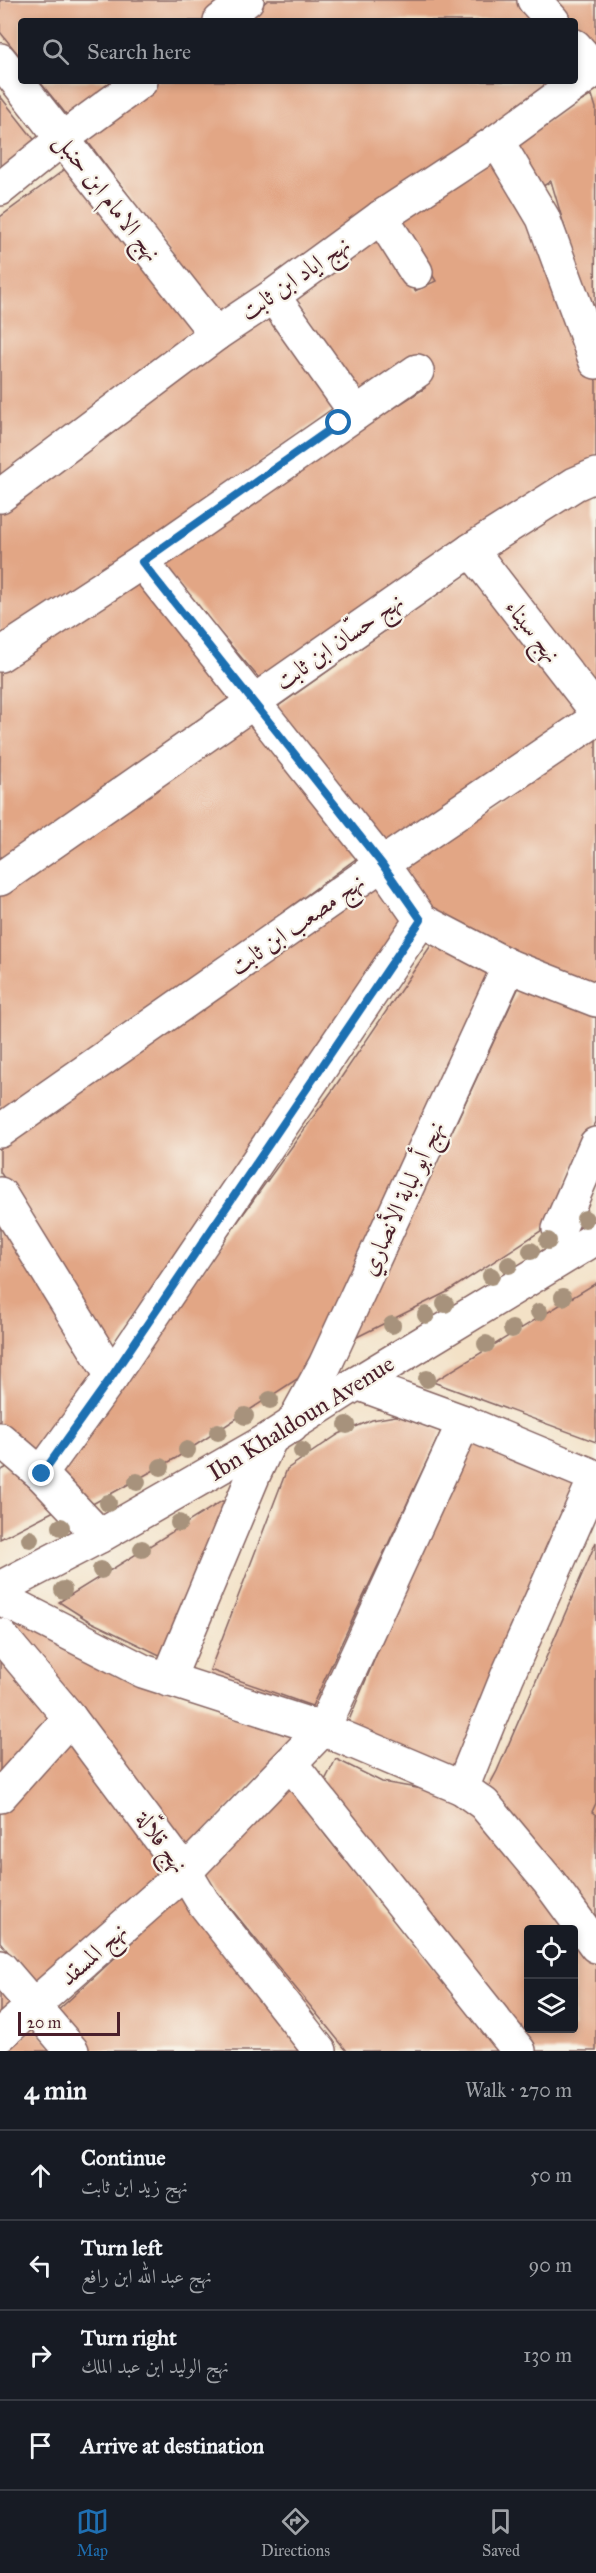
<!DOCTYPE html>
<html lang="en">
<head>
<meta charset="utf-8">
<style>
	:root { --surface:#171b24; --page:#242831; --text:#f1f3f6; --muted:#9ea1a6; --line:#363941; --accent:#1f6fb2 }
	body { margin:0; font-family:"IM FELL Great Primer",Amiri,serif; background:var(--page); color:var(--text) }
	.controls { position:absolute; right:18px; bottom:18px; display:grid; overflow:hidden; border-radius:6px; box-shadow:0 3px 9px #0003 }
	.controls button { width:54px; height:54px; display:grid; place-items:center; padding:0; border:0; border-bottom:2px solid var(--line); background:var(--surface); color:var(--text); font:30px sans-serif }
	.scale { position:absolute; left:18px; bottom:15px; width:102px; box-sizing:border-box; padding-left:6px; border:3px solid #4a1f2b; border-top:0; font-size:16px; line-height:21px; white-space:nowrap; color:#4a1f2b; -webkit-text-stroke:4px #f7f3e8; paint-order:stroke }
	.stop { position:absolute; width:18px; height:18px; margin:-14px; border:4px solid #1f6fb2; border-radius:50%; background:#fff }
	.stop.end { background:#1f6fb2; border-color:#fff; box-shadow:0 2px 6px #0008 }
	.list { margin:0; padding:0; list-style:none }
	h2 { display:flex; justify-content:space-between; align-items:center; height:78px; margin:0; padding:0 24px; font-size:26px }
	h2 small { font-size:20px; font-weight:400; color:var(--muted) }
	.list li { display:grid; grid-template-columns:39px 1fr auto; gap:18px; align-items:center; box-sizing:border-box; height:90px; padding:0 24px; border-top:2px solid var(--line) }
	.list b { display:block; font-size:22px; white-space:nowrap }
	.list p { margin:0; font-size:20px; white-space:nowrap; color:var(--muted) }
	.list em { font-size:20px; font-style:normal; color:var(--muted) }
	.icon { flex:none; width:33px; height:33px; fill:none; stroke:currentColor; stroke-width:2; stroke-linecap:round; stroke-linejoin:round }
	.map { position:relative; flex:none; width:596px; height:2051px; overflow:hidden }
	.search { position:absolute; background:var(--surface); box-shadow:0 3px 9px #0003; left:18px; right:18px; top:18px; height:66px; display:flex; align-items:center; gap:15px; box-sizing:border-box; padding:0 21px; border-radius:6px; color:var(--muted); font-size:22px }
	.sheet { height:438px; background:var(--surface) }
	nav { display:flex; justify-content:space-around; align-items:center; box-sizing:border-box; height:84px; border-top:2px solid var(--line); background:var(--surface); font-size:16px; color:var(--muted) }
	nav a { display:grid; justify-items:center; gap:3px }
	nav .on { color:var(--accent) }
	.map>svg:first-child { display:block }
</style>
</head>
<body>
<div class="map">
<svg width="596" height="2051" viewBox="0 0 596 2051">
	<rect width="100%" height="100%" fill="#f7f3e8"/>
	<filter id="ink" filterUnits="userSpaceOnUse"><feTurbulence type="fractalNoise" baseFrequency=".0167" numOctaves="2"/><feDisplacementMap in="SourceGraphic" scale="12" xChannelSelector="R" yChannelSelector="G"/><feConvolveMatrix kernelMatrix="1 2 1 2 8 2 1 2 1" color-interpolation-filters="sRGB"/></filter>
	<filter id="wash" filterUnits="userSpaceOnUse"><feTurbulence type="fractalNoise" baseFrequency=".008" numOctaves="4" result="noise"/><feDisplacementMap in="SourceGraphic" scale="24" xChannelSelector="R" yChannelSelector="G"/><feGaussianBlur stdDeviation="1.35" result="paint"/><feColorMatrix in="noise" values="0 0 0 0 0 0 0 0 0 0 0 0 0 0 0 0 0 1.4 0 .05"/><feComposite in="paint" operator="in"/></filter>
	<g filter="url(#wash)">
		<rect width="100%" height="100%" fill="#f3e1c6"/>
		<g id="blocks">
			<g fill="#e2a685" fill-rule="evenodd">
				<polygon points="0,0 234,0 208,21 21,21 21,58 0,32"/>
				<polygon points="268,0 526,0 546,21 242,21"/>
				<polygon points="551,0 596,0 596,50 575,26 575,21 570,21"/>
				<polygon points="39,81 133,81 76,126"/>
				<polygon points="155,81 562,81 221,318 82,134"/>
				<polygon points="592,95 596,108 595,330 551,181 531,194 509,143"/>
				<polygon points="0,96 44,152 0,186"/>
				<polygon points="495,156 527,224 541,217 596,381 596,469 265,685 160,563 301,467 425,388 426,374 358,400 291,297 381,233 415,291 436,281 399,218"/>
				<polygon points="71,165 200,338 0,486 0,217"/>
				<polygon points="268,308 339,404 196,510 0,648 0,507"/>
				<polygon points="596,488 596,692 486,559"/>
				<polygon points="477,566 585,717 385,858 277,707"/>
				<polygon points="133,576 248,700 0,875 0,664"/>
				<polygon points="251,708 361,855 0,1121 0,892"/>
				<polygon points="596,734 596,991 446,933 396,867"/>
				<polygon points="379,872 413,922 111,1355 31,1217 0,1172 0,1140"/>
				<polygon points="436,938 503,971 314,1368 176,1458 87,1507 55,1475 332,1091"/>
				<polygon points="525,974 596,1007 596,1122 570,1178 553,1223 447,1292 345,1343 455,1125"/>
				<polygon points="0,1205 95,1370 36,1460 0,1427"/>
				<polygon points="596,1283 596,1442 433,1382"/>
				<polygon points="407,1414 441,1431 312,1706 210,1670 287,1469 339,1434 372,1420"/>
				<polygon points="468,1436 585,1485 465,1774 347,1725"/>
				<polygon points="7,1467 56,1510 0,1539 0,1471"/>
				<polygon points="222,1501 231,1505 170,1660 89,1621 59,1602"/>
				<polygon points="596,1542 596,1803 592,1812 596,1815 596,1918 482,1799 497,1771"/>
				<polygon points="26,1616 115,1675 165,1690 208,1708 296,1738 184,1854 5,1630"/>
				<polygon points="0,1645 58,1719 0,1785"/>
				<polygon points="69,1736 178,1871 40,1991 0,1942 0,1811"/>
				<path d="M336 1759 382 1782 463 1796 596 1954V2051H532L321 1788ZM528 1929H573L574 2028H528Z"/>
				<polygon points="290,1784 326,1836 501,2051 347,2051 197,1867"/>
				<polygon points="185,1893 316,2051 86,2051 53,2015"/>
				<polygon points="0,1973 23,2000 0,2019"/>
				<polygon points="34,2027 56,2051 8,2051"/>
			</g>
		</g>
	</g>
	<g filter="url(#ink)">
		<use href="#blocks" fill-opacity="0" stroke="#856361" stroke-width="1.5"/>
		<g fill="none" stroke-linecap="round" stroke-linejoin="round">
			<defs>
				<g id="street">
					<polyline points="534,0 553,21"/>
					<polyline points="220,21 247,0"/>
					<polyline points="575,46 595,69"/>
					<polyline points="0,60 216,334"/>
					<polyline points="497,141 543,218 596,362"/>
					<polyline points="0,189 62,139 141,81"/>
					<polyline points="381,217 416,272"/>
					<polyline points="273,296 356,413"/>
					<polyline points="0,496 216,334 273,296 381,217 497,141 596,69"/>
					<polyline points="471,550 596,711"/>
					<polyline points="142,562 382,864 421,920 509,966 596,1000"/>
					<polyline points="0,655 142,562 417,371"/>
					<polyline points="0,879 471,550 575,484 596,475"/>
					<polyline points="0,1131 382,864 596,719"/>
					<polyline points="0,1194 112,1376"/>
					<polyline points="559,1229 596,1144"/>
					<polyline points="357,1383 464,1422 589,1474 593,1483 507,1677 462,1788"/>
					<polyline points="291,1427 325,1365 509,966"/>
					<polyline points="0,1439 41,1474 100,1536"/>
					<polyline points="41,1474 112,1376 421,920"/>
					<polyline points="0,1598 143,1671 323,1729 462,1788 484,1804 549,1882 596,1946"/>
					<polyline points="0,1635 70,1718 185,1872 203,1902 320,2051"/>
					<polyline points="168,1680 254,1474 271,1438"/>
					<polyline points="291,1764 519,2051"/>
					<polyline points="0,1796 70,1718"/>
					<polyline points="0,1967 72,2051"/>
					<polyline points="0,2035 185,1872 323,1729 464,1422"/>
				</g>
				<polyline id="secondary" points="0,1588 100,1536 271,1438 357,1383 596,1238"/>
			</defs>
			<use href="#street" stroke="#856361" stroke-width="36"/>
			<use href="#secondary" stroke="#856361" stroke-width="36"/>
			<use href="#street" stroke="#fff" stroke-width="33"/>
			<use href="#secondary" stroke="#fff" stroke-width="33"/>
		</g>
		<g fill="#a7927b">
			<circle cx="585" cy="1219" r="9"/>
			<circle cx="548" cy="1241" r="9"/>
			<circle cx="531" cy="1251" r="9"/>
			<circle cx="509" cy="1265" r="9"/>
			<circle cx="491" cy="1276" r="9"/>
			<circle cx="563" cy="1297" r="9"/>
			<circle cx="445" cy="1304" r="9"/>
			<circle cx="539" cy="1312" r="9"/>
			<circle cx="426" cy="1315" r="9"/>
			<circle cx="392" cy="1325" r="9"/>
			<circle cx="512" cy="1329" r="9"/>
			<circle cx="486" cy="1344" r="9"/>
			<circle cx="427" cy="1379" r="9"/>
			<circle cx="270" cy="1400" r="9"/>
			<circle cx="245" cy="1416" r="9"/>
			<circle cx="347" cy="1425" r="9"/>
			<circle cx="218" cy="1432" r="9"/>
			<circle cx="187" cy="1450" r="9"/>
			<circle cx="302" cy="1451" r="9"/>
			<circle cx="161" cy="1467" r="9"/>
			<circle cx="137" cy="1482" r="9"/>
			<circle cx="108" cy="1503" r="9"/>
			<circle cx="179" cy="1523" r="9"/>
			<circle cx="61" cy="1527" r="9"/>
			<circle cx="30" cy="1539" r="9"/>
			<circle cx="142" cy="1549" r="9"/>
			<circle cx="101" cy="1570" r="9"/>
			<circle cx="63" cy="1590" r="9"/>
		</g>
	</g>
	<g fill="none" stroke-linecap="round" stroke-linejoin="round" filter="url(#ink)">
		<polyline stroke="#1f6fb2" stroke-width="8" points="42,1474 112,1376 421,920 382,864 142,562 339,423"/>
	</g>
	<g text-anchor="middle" stroke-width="4.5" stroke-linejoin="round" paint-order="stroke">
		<g font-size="24" fill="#4a1f2b" stroke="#f7f3e8">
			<text transform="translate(108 197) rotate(52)" y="8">نهج الامام ابن حنبل</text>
			<text transform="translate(295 278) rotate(-35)" y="8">نهج اياد ابن ثابت</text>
			<text transform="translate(533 631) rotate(52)" y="8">نهج سيناء</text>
			<text transform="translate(339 641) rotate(-35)" y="8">نهج حسّان ابن ثابت</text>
			<text transform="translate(297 924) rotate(-35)" y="8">نهج مصعب ابن ثابت</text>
			<text transform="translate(402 1198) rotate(-65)" y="8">نهج أبو لبابة الأنصاري</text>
			<text transform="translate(301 1418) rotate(-32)" y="8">Ibn Khaldoun Avenue</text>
			<text transform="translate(162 1842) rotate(54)" y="8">نهج قلاّلة</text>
			<text transform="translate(93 1954) rotate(-42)" y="8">نهج المسقد</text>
		</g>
	</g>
</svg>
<div class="controls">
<button><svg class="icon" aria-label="locate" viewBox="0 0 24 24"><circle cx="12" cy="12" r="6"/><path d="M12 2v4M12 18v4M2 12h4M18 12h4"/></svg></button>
<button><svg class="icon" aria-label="layers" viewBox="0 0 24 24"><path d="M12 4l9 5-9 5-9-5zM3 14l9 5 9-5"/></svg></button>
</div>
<div class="scale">20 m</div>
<div class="stop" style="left:339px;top:423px"></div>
<div class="stop end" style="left:42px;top:1474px"></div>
<div class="search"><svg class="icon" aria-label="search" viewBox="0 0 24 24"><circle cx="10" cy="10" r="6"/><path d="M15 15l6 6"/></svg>Search here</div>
</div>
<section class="sheet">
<h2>4 min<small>Walk · 270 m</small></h2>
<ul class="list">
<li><svg class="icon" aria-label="ahead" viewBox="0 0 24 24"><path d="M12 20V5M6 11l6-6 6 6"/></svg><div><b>Continue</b><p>نهج زيد ابن ثابت</p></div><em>50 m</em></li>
<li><svg class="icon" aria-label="left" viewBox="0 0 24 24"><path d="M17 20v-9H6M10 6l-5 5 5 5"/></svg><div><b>Turn left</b><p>نهج عبد الله ابن رافع</p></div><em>90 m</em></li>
<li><svg class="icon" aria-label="right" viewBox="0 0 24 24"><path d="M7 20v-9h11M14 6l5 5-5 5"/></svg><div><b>Turn right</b><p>نهج الوليد ابن عبد الملك</p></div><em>130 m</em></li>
<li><svg class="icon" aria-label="arrive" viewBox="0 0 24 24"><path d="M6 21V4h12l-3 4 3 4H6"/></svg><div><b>Arrive at destination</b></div></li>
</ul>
</section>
<nav>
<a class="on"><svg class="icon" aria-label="map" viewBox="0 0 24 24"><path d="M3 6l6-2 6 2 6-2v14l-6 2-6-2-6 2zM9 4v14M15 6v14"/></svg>Map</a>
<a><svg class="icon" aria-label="directions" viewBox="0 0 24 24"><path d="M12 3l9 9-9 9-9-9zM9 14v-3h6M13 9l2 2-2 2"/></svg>Directions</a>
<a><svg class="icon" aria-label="saved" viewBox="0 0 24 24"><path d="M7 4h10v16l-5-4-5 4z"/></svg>Saved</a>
</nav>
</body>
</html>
